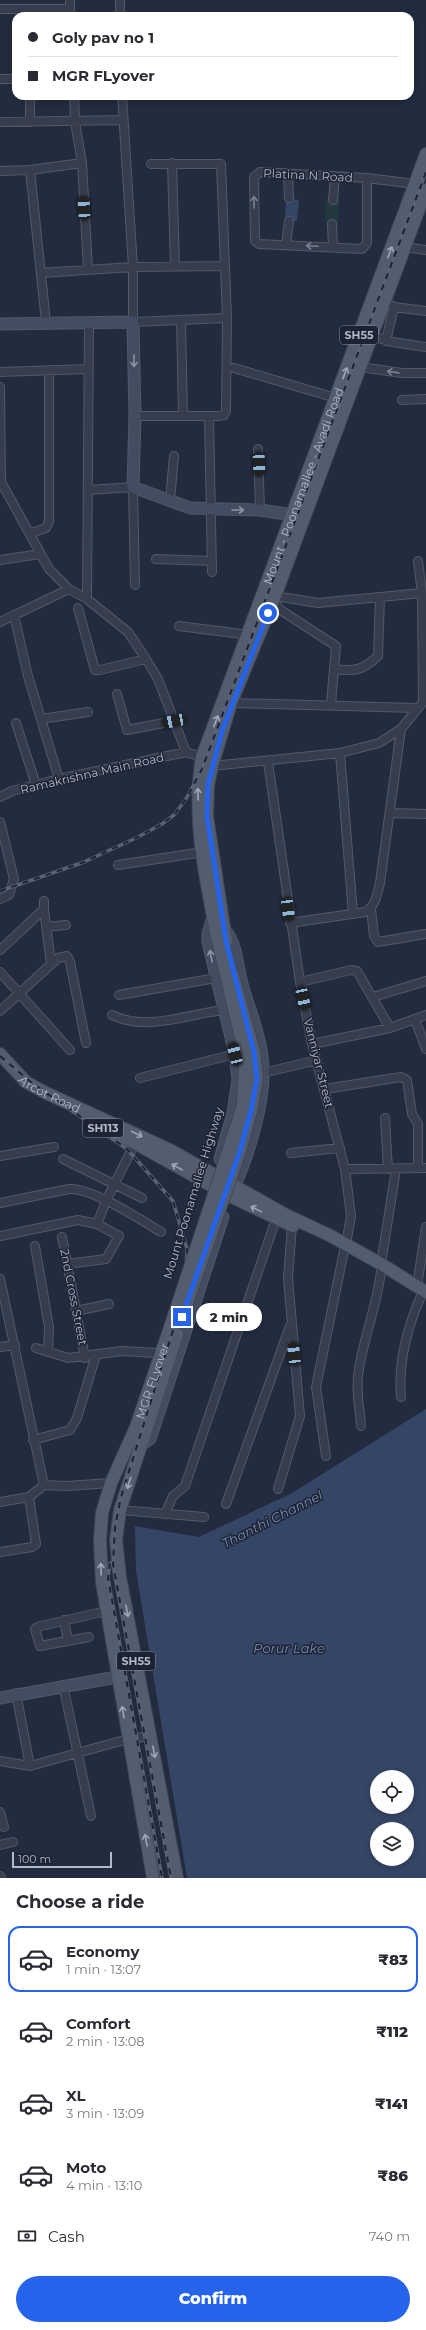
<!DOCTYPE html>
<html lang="en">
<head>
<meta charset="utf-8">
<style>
  :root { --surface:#fff; --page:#f2f2f3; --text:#2b2b33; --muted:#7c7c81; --line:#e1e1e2; --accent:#2563eb }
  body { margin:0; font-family:Montserrat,sans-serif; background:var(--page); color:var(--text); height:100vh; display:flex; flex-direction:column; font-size:15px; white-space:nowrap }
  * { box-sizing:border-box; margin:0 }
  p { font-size:13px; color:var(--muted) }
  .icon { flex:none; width:22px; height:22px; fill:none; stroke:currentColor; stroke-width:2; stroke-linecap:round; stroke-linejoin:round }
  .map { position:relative; height:1878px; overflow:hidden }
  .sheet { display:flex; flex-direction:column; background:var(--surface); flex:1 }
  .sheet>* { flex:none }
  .top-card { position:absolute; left:12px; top:12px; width:402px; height:88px; border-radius:12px; box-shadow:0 2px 6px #0003; display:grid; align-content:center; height:88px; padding:0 16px; background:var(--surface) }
  .tools { position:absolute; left:370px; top:1770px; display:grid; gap:8px }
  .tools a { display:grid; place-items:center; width:44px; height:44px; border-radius:50%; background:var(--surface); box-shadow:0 2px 6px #0003; font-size:20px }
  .scale { position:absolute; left:12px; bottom:10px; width:100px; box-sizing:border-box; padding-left:4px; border:2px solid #b2b9c9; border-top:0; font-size:11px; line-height:14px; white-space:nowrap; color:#b2b9c9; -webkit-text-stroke:3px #1c2333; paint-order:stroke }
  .end { position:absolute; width:18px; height:18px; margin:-9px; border:5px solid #2563eb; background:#fff; box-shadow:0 0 0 2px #fff }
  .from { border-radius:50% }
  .bubble { position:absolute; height:28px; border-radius:14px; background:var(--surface); box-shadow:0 2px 6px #0003; font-size:13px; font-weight:800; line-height:28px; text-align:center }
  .car { position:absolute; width:12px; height:24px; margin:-12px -6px; border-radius:5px; box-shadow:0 0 3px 1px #0007; background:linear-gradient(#222 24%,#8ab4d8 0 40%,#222 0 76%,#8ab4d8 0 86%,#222 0) }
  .top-card b { display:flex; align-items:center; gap:14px; height:38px; font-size:15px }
  .top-card b+b { border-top:1px solid var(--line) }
  .top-card i { width:10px; height:10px; background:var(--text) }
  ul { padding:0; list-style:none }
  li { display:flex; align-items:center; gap:12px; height:66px; margin:0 8px 6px; padding:0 8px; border:2px solid transparent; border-radius:12px }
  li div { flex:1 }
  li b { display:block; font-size:15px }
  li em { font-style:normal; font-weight:800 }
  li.on { border-color:var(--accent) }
  li>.icon { width:36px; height:36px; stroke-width:1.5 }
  h2 { padding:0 16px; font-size:18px; line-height:48px }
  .pay { display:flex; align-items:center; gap:10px; height:44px; padding:0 16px; font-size:15px }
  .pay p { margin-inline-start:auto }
  .button { display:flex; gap:8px; margin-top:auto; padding:8px 16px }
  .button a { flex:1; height:46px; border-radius:24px; background:var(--accent); color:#fff; font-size:16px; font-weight:800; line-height:46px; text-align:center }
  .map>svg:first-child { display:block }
  .green { fill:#24393f }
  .water { fill:#354565; fill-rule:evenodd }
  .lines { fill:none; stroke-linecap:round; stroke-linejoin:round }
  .street-casing { stroke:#525969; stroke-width:10 }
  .secondary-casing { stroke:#525969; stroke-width:13 }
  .primary-casing { stroke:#404757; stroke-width:14 }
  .street { stroke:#363e4e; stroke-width:8 }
  .secondary { stroke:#444c61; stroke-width:11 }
  .primary { stroke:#545d6e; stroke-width:12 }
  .rail-casing { stroke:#586175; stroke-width:3.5 }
  .rail { stroke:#1c2333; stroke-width:2; stroke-dasharray:6; stroke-linecap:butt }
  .primary-bridge-casing { stroke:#404757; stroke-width:14; stroke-linecap:butt }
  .primary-bridge { stroke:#545d6e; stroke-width:12 }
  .oneway { stroke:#7a8292 }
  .oneway2 { stroke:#9fa7b7 }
  .oneway3 { stroke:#8c93a5 }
  .route { stroke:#2563eb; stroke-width:5 }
  .labels { text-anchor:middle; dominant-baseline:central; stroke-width:3; stroke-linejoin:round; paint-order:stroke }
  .shield { fill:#1c2333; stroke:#858c9c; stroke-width:1 }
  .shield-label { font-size:11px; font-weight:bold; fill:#b2b9c9 }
  .street-label { font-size:12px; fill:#b2b9c9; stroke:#1c2333 }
  .water-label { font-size:13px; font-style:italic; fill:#798cb2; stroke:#1c2333 }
</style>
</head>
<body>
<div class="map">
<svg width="426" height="1878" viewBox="0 0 426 1878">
  <rect width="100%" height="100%" fill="#222c3e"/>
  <path class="green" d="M 339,199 L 338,225 L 325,223 L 325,200 Z"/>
  <path class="water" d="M 286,198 L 299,200 L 297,221 L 285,221 Z
    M 426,1409 L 426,1878 L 187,1878 L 136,1571 L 135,1526 L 199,1537 L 292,1493 ZM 377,1777 L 407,1777 L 407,1807 L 377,1807 ZM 377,1829 L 407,1829 L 407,1859 L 377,1859 Z"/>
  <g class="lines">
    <defs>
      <path id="street" d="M 70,0 L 70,16
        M 0,9 L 70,9
        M 120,16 L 120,0
        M 0,79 L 16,79
        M 74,96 L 75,122 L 82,163 L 88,269
        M 122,96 L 133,267 L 133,322 L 227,318
        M 0,122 L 123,120
        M 30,122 L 30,96
        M 172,163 L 175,266
        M 0,171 L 30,170
        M 288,173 L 289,198
        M 367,178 L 367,243 L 362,249 L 259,244 L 255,241 L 254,177 L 260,172 L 367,178 L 415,184
        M 333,200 L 335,176
        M 332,224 L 333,247
        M 286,245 L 289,221
        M 404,247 L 426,250
        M 41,273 L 133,267 L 225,266
        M 384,302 L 394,307 L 426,311
        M 181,321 L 183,416
        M 46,322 L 30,170 L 82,163
        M 372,336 L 392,342 L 426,347
        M 386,341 L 394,307
        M 360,367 L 402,373 L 426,373
        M 234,368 L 336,398
        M 0,372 L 88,369
        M 0,387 L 1,482
        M 402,400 L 426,399
        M 135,416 L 220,416 L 224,415 L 226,411 L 227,318 L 221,164 L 151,164
        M 209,416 L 212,572
        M 258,449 L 260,510
        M 1,482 L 49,569 L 69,589 L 87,599 L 128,632 L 146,659 L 158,679 L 186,752
        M 89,490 L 133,487 L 135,585
        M 170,500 L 174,456
        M 31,533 L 46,528 L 49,521 L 49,370
        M 156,559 L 212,561
        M 0,560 L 40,554
        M 275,596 L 318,603 L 422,593
        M 87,599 L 89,324
        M 273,601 L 282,611 L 336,646 L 331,704
        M 78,608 L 95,670 L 100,670 L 146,659
        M 14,615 L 28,676 L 59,779
        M 0,622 L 69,589
        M 179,626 L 249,635
        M 334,669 C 355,672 363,670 378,656 L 380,597
        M 117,694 L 127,730 L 174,721
        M 231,703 L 416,708
        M 41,719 L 88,712
        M 16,723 L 36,785
        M 340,753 L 353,914
        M 268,762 L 300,982 L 312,1044 L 345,1169 L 351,1216 L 346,1244
        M 212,766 L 340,753 L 379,743 L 401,729 L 423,702 L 422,593 L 418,561
        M 0,797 L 12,791 L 59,779 L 186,752 L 202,757
        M 391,813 L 426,814
        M 0,822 L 14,879 L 9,895 L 0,899
        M 118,865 L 203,852
        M 44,901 L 44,909
        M 371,909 L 374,936 L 378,942 L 425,934
        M 290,923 L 365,912 C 376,906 377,894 380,883 L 401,729
        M 46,927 L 66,925
        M 0,950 L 44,909 L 51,964
        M 0,972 L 70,1050
        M 300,982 L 351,970 L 357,971 L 390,1028
        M 119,995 L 216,978
        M 373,997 L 426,981
        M 0,1011 L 58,958 L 67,956 L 70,962 L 86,1043
        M 112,1015 C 147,1032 187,1014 224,1010
        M 415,1019 L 426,1049
        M 312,1044 L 390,1028 L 426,1015
        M 263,1073 L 317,1060
        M 140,1078 L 235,1054
        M 325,1089 L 401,1077 L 407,1080 L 412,1114 L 418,1124 L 418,1167
        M 385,1118 L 388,1169
        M 291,1153 L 340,1148
        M 0,1156 L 54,1147
        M 63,1159 L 142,1198
        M 345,1169 L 426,1168
        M 0,1203 L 69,1189 C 91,1187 141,1220 161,1232
        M 97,1224 L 106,1201 L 135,1143
        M 0,1236 L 78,1220 L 97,1224 L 119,1236 L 106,1259 L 67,1264
        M 62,1237 L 85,1358
        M 35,1246 L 49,1327 L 48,1352
        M 381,1264 L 396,1169
        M 0,1279 L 44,1485
        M 417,1286 L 426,1227
        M 76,1311 L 109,1304
        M 0,1347 L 15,1345
        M 36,1348 L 68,1358 L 122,1351 L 155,1353
        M 401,1397 C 398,1363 407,1328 421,1296
        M 361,1426 C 360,1409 356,1393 358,1376 C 362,1341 377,1307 381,1271
        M 33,1440 L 70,1430 L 77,1418 L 96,1355
        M 326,1456 L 316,1387 L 344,1251
        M 44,1485 L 66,1486 L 111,1483
        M 278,1489 L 300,1416 L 288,1278 L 292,1226
        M 0,1502 L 29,1497
        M 226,1504 L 290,1326
        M 120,1510 L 204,1517
        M 165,1514 L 173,1496 L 185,1486 L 276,1219
        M 0,1552 L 32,1547 L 36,1544 L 29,1497 L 44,1485
        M 64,1620 L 68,1641
        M 89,1637 L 40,1646 L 35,1629 L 37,1627 L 106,1611
        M 63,1685 L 91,1816
        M 0,1761 L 30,1766 L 16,1693
        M 30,1766 L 128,1739 L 151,1736
        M 0,1812 L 4,1827
        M 0,1845 L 13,1842
        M 0,1876 L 1,1878"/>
      <path id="secondary" d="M 0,324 L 133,322 L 135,416 L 133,487 L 190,508 L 260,510 L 292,515
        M 213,916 L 208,934 L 208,942 L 235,1054 L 238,1080 L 233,1113 L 220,1159
        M 224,929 C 236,941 237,963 241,980 C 247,1005 259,1030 262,1056 C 268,1096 248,1157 231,1194
        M 140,1446 L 150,1439 L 223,1217
        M 0,1698 L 117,1677"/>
      <g id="primary">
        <path id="s1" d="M 217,936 C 205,878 192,816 202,757 L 426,154"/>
        <path d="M 226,941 L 207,816 L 208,785 L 212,766 L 231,703 L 275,596 L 426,190"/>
        <path id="s2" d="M 0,1054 L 26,1082 L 44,1092 L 170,1150 L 288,1216 L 329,1235 L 381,1264 L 426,1292"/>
        <path d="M 89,1122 L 135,1143 L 230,1196 L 293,1226"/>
        <path d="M 177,1334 L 120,1510 L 116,1540 L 120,1577 L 177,1878"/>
        <path id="s3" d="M 153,1878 L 102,1582 L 100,1541 L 102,1513 L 111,1483 L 136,1427 L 175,1313"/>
      </g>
    </defs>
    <use href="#street" class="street-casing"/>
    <use href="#secondary" class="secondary-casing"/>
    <use href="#primary" class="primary-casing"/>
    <use href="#street" class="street"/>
    <use href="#secondary" class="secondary"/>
    <use href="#primary" class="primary"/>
    <defs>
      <path id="rail" d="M 0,891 L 84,862 L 136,838 L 162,824 L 174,815 L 186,799 L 202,769 L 426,172
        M 0,1056 L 32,1083 L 127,1149 L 173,1201 L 187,1249 L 185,1292 L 121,1497 L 115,1527 L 113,1564 L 171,1878
        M 110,1563 L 108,1578 L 162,1878"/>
    </defs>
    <use href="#rail" class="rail-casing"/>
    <use href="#rail" class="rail"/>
    <defs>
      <path id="primary-bridge" d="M 187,1303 L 240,1151 L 251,1111 L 257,1079 L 254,1052 L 233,976
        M 175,1313 L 243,1106 L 245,1066 L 241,1038 L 217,936"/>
    </defs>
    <use href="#primary-bridge" class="primary-bridge-casing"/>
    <use href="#primary-bridge" class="primary-bridge"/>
  </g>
  <defs><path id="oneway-shaft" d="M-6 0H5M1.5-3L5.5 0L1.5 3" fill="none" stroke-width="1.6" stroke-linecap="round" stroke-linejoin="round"/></defs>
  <g class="oneway">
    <use href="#oneway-shaft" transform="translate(254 202) rotate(-90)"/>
    <use href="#oneway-shaft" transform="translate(312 246) rotate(-177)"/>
    <use href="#oneway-shaft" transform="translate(393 372) rotate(-172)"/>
  </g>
  <g class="oneway2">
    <use href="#oneway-shaft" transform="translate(390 252) rotate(-70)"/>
    <use href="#oneway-shaft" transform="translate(345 373) rotate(-70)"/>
    <use href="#oneway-shaft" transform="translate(216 721) rotate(-69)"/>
    <use href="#oneway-shaft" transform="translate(198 794) rotate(-92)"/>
    <use href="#oneway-shaft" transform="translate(137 1134) rotate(26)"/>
    <use href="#oneway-shaft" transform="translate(177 1167) rotate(-151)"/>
    <use href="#oneway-shaft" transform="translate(256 1209) rotate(-154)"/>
    <use href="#oneway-shaft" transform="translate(129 1483) rotate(108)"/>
    <use href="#oneway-shaft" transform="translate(101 1569) rotate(-92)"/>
    <use href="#oneway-shaft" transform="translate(127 1611) rotate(79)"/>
    <use href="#oneway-shaft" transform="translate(123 1712) rotate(-100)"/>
    <use href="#oneway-shaft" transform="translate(154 1752) rotate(79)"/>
    <use href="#oneway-shaft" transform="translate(146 1840) rotate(-101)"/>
  </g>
  <g class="oneway3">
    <use href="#oneway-shaft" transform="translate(134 361) rotate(89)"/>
    <use href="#oneway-shaft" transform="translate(238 510)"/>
    <use href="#oneway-shaft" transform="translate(211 956) rotate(-102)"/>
  </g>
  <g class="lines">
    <path class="route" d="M 182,1317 L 240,1151 L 251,1111 L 257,1079 L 254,1052 L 226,941 L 207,816 L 208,785 L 222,731 L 268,613"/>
  </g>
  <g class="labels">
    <g class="shield">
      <rect x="340" y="326" width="38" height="18" rx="3"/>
      <rect x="83" y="1119" width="40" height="18" rx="3"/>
      <rect x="117" y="1652" width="38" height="18" rx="3"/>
    </g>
    <g class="shield-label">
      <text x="359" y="335">SH55</text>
      <text x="103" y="1128">SH113</text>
      <text x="136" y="1661">SH55</text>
    </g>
    <g class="street-label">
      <text transform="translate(308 175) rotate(3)">Platina N Road</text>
      <text stroke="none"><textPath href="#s1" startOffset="470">Mount - Poonamallee - Avadi Road</textPath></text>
      <text transform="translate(92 773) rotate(-13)">Ramakrishna Main Road</text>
      <text transform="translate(319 1063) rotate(76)">Vanniyar Street</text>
      <text stroke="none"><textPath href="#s2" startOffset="65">Arcot Road</textPath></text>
      <text transform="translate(193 1193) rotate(-73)">Mount Poonamallee Highway</text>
      <text transform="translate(74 1297) rotate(79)">2nd Cross Street</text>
      <text stroke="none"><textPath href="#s3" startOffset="511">MGR FLyover</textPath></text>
    </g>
    <g class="water-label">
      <text transform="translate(272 1519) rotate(-27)">Thanthi Channel</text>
      <text x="289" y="1648">Porur Lake</text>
    </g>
  </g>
</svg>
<div class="tools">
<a><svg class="icon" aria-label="locate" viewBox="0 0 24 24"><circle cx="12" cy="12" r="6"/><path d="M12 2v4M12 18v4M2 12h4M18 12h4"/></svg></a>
<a><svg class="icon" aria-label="layers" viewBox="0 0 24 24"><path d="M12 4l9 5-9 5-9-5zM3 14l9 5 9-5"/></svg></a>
</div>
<div class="scale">100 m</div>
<i class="end from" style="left:268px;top:613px"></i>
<i class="end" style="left:182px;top:1317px"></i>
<div class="bubble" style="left:196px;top:1303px;width:66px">2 min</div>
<i class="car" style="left:84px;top:208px;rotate:357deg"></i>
<i class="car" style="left:259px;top:464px;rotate:178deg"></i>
<i class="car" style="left:174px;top:721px;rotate:259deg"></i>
<i class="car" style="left:288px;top:909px;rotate:173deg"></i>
<i class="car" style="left:303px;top:998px;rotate:168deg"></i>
<i class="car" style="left:235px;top:1054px;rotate:346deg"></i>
<i class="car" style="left:294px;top:1354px;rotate:354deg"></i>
<div class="top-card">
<b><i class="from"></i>Goly pav no 1</b>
<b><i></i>MGR FLyover</b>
</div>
</div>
<section class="sheet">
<h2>Choose a ride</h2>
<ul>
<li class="on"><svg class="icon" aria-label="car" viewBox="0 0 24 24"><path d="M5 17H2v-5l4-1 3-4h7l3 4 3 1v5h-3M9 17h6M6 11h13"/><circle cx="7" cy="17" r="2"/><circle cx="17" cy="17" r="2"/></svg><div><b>Economy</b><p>1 min · 13:07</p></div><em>₹83</em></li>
<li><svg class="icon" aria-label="car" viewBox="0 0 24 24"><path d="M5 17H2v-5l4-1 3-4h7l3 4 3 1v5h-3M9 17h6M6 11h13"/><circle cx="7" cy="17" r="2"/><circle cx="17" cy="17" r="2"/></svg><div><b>Comfort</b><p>2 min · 13:08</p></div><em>₹112</em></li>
<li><svg class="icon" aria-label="car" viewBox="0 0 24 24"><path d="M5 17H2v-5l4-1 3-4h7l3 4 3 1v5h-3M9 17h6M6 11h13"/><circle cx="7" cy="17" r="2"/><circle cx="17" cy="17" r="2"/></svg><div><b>XL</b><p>3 min · 13:09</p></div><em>₹141</em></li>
<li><svg class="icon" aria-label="car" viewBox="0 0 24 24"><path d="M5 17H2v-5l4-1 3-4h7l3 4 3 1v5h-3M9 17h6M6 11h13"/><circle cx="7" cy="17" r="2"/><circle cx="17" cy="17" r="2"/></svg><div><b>Moto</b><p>4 min · 13:10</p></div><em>₹86</em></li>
</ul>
<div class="pay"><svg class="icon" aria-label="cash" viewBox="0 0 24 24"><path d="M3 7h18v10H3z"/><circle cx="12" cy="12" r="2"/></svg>Cash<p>740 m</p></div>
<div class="button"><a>Confirm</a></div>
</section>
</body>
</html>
